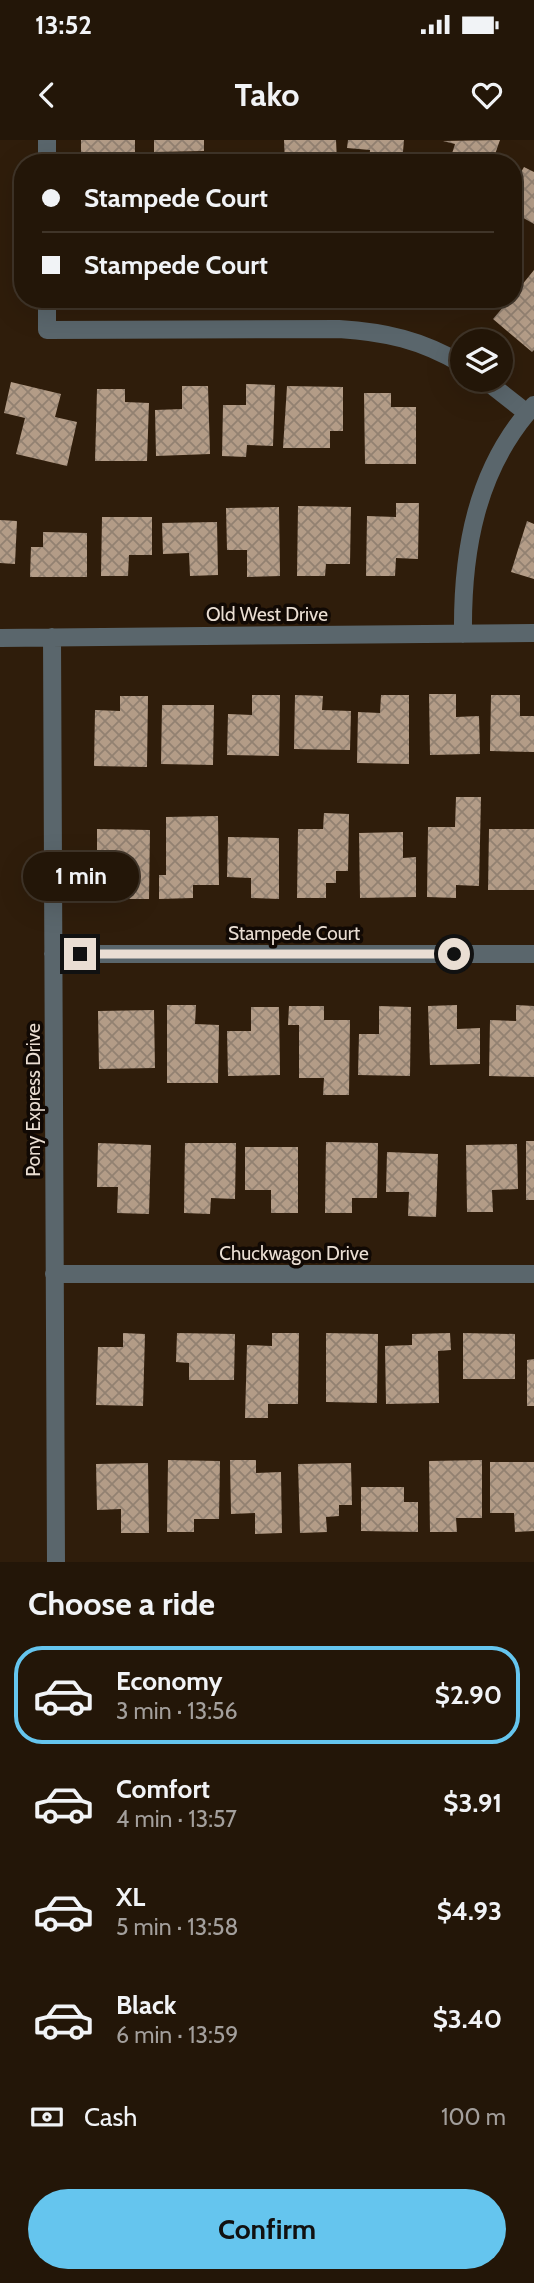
<!DOCTYPE html>
<html lang="en">
<head>
<meta charset="utf-8">
<style>
  :root { --surface:#231608; --page:#2b1f12; --text:#f1f3f6; --muted:#a39f9c; --line:#403529; --accent:#65c5ee }
  body { margin:0; font-family:Cabin,sans-serif; background:var(--page); color:var(--text); height:100vh; display:flex; flex-direction:column; font-size:26px; white-space:nowrap }
  * { box-sizing:border-box; margin:0 }
  p { font-size:23px; color:var(--muted) }
  .icon { flex:none; width:38px; height:38px; fill:none; stroke:currentColor; stroke-width:2; stroke-linecap:round; stroke-linejoin:round }
  .map { position:relative; height:1422px; overflow:hidden }
  .side { display:flex; flex-direction:column; background:var(--surface); flex:1 }
  .side>* { flex:none }
  .banner { position:absolute; left:14px; top:14px; width:508px; height:154px; border-radius:28px; box-shadow:0 7px 28px #0002,0 0 0 2px var(--line); display:grid; align-content:center; height:154px; padding:0 28px; background:var(--surface) }
  .fabs { position:absolute; left:450px; top:189px; display:grid; gap:14px }
  .fabs a { display:grid; place-items:center; width:63px; height:63px; border-radius:50%; background:var(--surface); box-shadow:0 7px 28px #0002,0 0 0 2px var(--line); font-size:35px }
  .end { position:absolute; width:32px; height:32px; margin:-16px; border:9px solid #eaded3; background:#111; box-shadow:0 0 0 4px #111 }
  .from { border-radius:50% }
  .bubble { position:absolute; height:49px; border-radius:24px; background:var(--surface); box-shadow:0 7px 28px #0002,0 0 0 2px var(--line); font-size:23px; font-weight:700; line-height:49px; text-align:center }
  .banner b { display:flex; align-items:center; gap:24px; height:66px; font-size:26px }
  .banner b+b { border-top:2px solid var(--line) }
  .banner i { width:18px; height:18px; background:var(--text) }
  ul { padding:0; list-style:none }
  li { display:flex; align-items:center; gap:21px; height:98px; margin:0 14px 10px; padding:0 14px; border:4px solid transparent; border-radius:28px }
  li div { flex:1 }
  li b { display:block; font-size:26px }
  li em { font-style:normal; font-weight:700 }
  li.current { border-color:var(--accent) }
  li>.icon { width:63px; height:63px; stroke-width:1.5 }
  h2 { padding:0 28px; font-size:32px; line-height:84px }
  .pay { display:flex; align-items:center; gap:18px; height:77px; padding:0 28px; font-size:26px }
  .pay p { margin-inline-start:auto }
  .cta { display:flex; gap:14px; margin-top:auto; padding:14px 28px }
  .cta a { flex:1; height:80px; border-radius:42px; background:var(--accent); color:#111; font-size:28px; font-weight:700; line-height:80px; text-align:center }
  .status { display:flex; justify-content:space-between; align-items:center; height:49px; padding:0 35px; background:var(--surface); direction:ltr }
  .status svg { height:19px; fill:currentColor }
  header { display:flex; justify-content:space-between; align-items:center; height:91px; padding:0 28px; background:var(--surface); font-size:32px; font-weight:700 }
  .map>svg:first-child { display:block }
  .building { fill:url(#building-cross-hatch) }
  .lines { fill:none; stroke-linecap:round; stroke-linejoin:round }
  .minor { stroke:#5a666c; stroke-width:18 }
  .route { stroke:#eaded3; stroke-width:9 }
  .labels { text-anchor:middle; dominant-baseline:central; stroke-width:7; stroke-linejoin:round; paint-order:stroke }
  .street-label { font-size:19px; fill:#eaded3; stroke:#110904 }
</style>
</head>
<body>
<div class="status"><b>13:52</b><svg viewBox="0 0 49 12"><path d="M0 12V9h3v3zM5 12V6h3v6zM10 12V3h3v9zM15 12V0h3v12zM26 1h20v11H26zM47 4h2v5h-2z"/></svg></div>
<header><svg class="icon" aria-label="back" viewBox="0 0 24 24"><path d="M15 5l-7 7 7 7"/></svg>Tako<svg class="icon" aria-label="heart" viewBox="0 0 24 24"><path d="M12 20l-8-8c-3-5 5-10 8-4 3-6 11-1 8 4z"/></svg></header>
<div class="map">
<svg width="534" height="1422" viewBox="0 0 534 1422">
  <defs>
    <pattern id="building-cross-hatch" width="8" height="8" patternUnits="userSpaceOnUse" patternTransform="scale(1.75)"><rect width="8" height="8" fill="#b39c87"/><path d="M0 0l8 8M0 8l8-8" fill="none" stroke="#928171"/></pattern>
  </defs>
  <rect width="100%" height="100%" fill="#2f1d0b"/>
  <path class="building" d="M 81,0 L 135,0 L 135,23 L 81,23 Z
    M 154,0 L 204,0 L 204,11 L 154,12 Z
    M 284,0 L 336,0 L 337,22 L 285,23 Z
    M 348,0 L 404,0 L 402,23 L 369,23 L 370,10 L 347,8 Z
    M 500,0 L 492,23 L 449,23 L 455,4 L 443,1 Z
    M 524,27 L 534,32 L 534,84 L 513,72 L 513,46 Z
    M 534,130 L 534,210 L 532,212 L 493,179 L 510,159 L 513,159 L 513,156 Z
    M 440,159 L 464,159 L 460,168 Z
    M 11,242 L 61,254 L 55,277 L 77,282 L 67,326 L 16,314 L 25,278 L 4,273 Z
    M 246,244 L 275,245 L 273,306 L 247,305 L 246,317 L 222,316 L 223,265 L 246,265 Z
    M 182,246 L 208,246 L 210,314 L 156,316 L 155,270 L 182,269 Z
    M 287,246 L 343,247 L 343,291 L 330,291 L 330,308 L 283,308 Z
    M 97,249 L 125,249 L 125,262 L 149,263 L 147,321 L 95,321 Z
    M 364,253 L 391,253 L 391,267 L 416,267 L 416,324 L 365,324 Z
    M 396,363 L 419,363 L 418,419 L 396,418 L 395,436 L 366,436 L 367,376 L 396,377 Z
    M 298,366 L 351,367 L 350,424 L 326,424 L 325,436 L 297,436 Z
    M 279,367 L 280,436 L 247,437 L 247,410 L 227,410 L 226,368 Z
    M 102,377 L 152,377 L 152,415 L 129,415 L 128,436 L 101,436 Z
    M 0,380 L 17,381 L 15,424 L 0,423 Z
    M 527,381 L 534,384 L 534,439 L 511,432 Z
    M 217,382 L 218,435 L 190,436 L 189,413 L 163,414 L 162,383 Z
    M 43,392 L 87,393 L 87,437 L 30,437 L 31,407 L 43,407 Z
    M 429,554 L 456,554 L 456,577 L 479,576 L 480,614 L 430,615 Z
    M 252,555 L 280,555 L 279,616 L 227,615 L 228,574 L 252,575 Z
    M 295,555 L 323,556 L 322,570 L 351,571 L 350,610 L 294,609 Z
    M 381,555 L 409,555 L 409,624 L 357,623 L 358,572 L 380,573 Z
    M 491,555 L 520,555 L 520,576 L 534,576 L 534,612 L 490,611 Z
    M 120,556 L 148,556 L 147,627 L 94,626 L 95,570 L 120,571 Z
    M 162,565 L 214,565 L 213,625 L 161,624 Z
    M 456,657 L 481,657 L 479,746 L 456,745 L 456,758 L 427,757 L 428,687 L 455,687 Z
    M 324,673 L 349,674 L 348,731 L 336,731 L 336,743 L 326,743 L 326,758 L 297,758 L 298,689 L 323,689 Z
    M 218,676 L 219,745 L 193,745 L 193,758 L 159,759 L 159,735 L 166,735 L 166,677 Z
    M 97,689 L 150,690 L 149,759 L 123,759 L 124,736 L 97,736 Z
    M 489,689 L 534,689 L 534,750 L 488,750 Z
    M 403,692 L 403,718 L 416,717 L 416,757 L 360,758 L 359,693 Z
    M 228,697 L 279,698 L 279,759 L 251,758 L 251,738 L 227,737 Z
    M 167,865 L 196,865 L 195,884 L 219,885 L 218,943 L 167,943 Z
    M 457,865 L 457,889 L 480,888 L 480,924 L 430,925 L 428,866 Z
    M 516,865 L 534,866 L 534,937 L 489,936 L 490,880 L 516,881 Z
    M 289,866 L 324,866 L 324,880 L 350,880 L 349,955 L 323,955 L 324,938 L 299,938 L 299,885 L 288,885 Z
    M 379,866 L 411,867 L 410,936 L 358,935 L 359,894 L 379,894 Z
    M 251,867 L 279,867 L 280,935 L 228,936 L 227,891 L 251,891 Z
    M 154,870 L 155,928 L 99,929 L 98,871 Z
    M 526,1001 L 534,1001 L 534,1060 L 526,1060 Z
    M 326,1002 L 378,1003 L 377,1058 L 352,1058 L 352,1073 L 325,1073 Z
    M 98,1003 L 151,1005 L 149,1074 L 117,1073 L 118,1047 L 97,1047 Z
    M 185,1003 L 236,1003 L 235,1059 L 211,1058 L 210,1074 L 184,1073 Z
    M 517,1004 L 518,1049 L 492,1050 L 493,1072 L 467,1072 L 466,1005 Z
    M 245,1007 L 298,1007 L 298,1073 L 271,1073 L 271,1050 L 245,1050 Z
    M 387,1012 L 438,1014 L 436,1077 L 408,1076 L 409,1052 L 386,1052 Z
    M 123,1193 L 145,1194 L 143,1266 L 96,1265 L 98,1207 L 123,1207 Z
    M 177,1193 L 235,1194 L 234,1240 L 189,1240 L 189,1223 L 176,1222 Z
    M 272,1193 L 299,1193 L 298,1264 L 268,1264 L 268,1278 L 245,1278 L 247,1205 L 272,1206 Z
    M 326,1193 L 378,1194 L 377,1263 L 326,1262 Z
    M 450,1193 L 451,1210 L 438,1211 L 439,1263 L 386,1264 L 385,1206 L 412,1205 L 412,1194 Z
    M 463,1193 L 515,1194 L 515,1239 L 463,1239 Z
    M 534,1219 L 534,1266 L 527,1266 L 527,1220 Z
    M 168,1320 L 220,1321 L 219,1379 L 194,1379 L 194,1392 L 167,1392 Z
    M 230,1320 L 256,1320 L 256,1333 L 281,1332 L 282,1393 L 255,1394 L 255,1373 L 231,1374 Z
    M 482,1320 L 482,1378 L 456,1378 L 457,1392 L 430,1392 L 429,1321 Z
    M 490,1322 L 534,1322 L 534,1391 L 515,1392 L 514,1373 L 490,1373 Z
    M 148,1323 L 149,1393 L 121,1393 L 121,1369 L 97,1370 L 96,1324 Z
    M 351,1323 L 352,1365 L 339,1365 L 339,1376 L 326,1377 L 327,1392 L 300,1393 L 298,1324 Z
    M 361,1347 L 404,1347 L 404,1362 L 418,1362 L 418,1392 L 361,1391 Z"/>
  <g class="lines">
    <path class="minor" d="M 47,0 L 47,23
      M 47,159 L 47,190 L 339,189 C 386,192 421,200 462,224
      M 485,240 L 527,273
      M 463,494 C 462,411 476,329 534,265
      M 52,497 L 56,1422
      M 0,498 L 534,493
      M 53,814 L 534,814
      M 54,1134 L 534,1134"/>
  </g>
  <g class="lines">
    <path class="route" d="M 80,814 L 454,814"/>
  </g>
  <g class="labels">
    <g class="street-label">
      <text x="267" y="474">Old West Drive</text>
      <text x="294" y="793">Stampede Court</text>
      <text transform="translate(33 960) rotate(-90)">Pony Express Drive</text>
      <text x="294" y="1113">Chuckwagon Drive</text>
    </g>
  </g>
</svg>
<div class="fabs">
<a><svg class="icon" aria-label="layers" viewBox="0 0 24 24"><path d="M12 4l9 5-9 5-9-5zM3 14l9 5 9-5"/></svg></a>
</div>
<i class="end from" style="left:454px;top:814px"></i>
<i class="end" style="left:80px;top:814px"></i>
<div class="bubble" style="left:23px;top:712px;width:116px">1 min</div>
<div class="banner">
<b><i class="from"></i>Stampede Court</b>
<b><i></i>Stampede Court</b>
</div>
</div>
<section class="side">
<h2>Choose a ride</h2>
<ul>
<li class="current"><svg class="icon" aria-label="car" viewBox="0 0 24 24"><path d="M5 17H2v-5l4-1 3-4h7l3 4 3 1v5h-3M9 17h6M6 11h13"/><circle cx="7" cy="17" r="2"/><circle cx="17" cy="17" r="2"/></svg><div><b>Economy</b><p>3 min · 13:56</p></div><em>$2.90</em></li>
<li><svg class="icon" aria-label="car" viewBox="0 0 24 24"><path d="M5 17H2v-5l4-1 3-4h7l3 4 3 1v5h-3M9 17h6M6 11h13"/><circle cx="7" cy="17" r="2"/><circle cx="17" cy="17" r="2"/></svg><div><b>Comfort</b><p>4 min · 13:57</p></div><em>$3.91</em></li>
<li><svg class="icon" aria-label="car" viewBox="0 0 24 24"><path d="M5 17H2v-5l4-1 3-4h7l3 4 3 1v5h-3M9 17h6M6 11h13"/><circle cx="7" cy="17" r="2"/><circle cx="17" cy="17" r="2"/></svg><div><b>XL</b><p>5 min · 13:58</p></div><em>$4.93</em></li>
<li><svg class="icon" aria-label="car" viewBox="0 0 24 24"><path d="M5 17H2v-5l4-1 3-4h7l3 4 3 1v5h-3M9 17h6M6 11h13"/><circle cx="7" cy="17" r="2"/><circle cx="17" cy="17" r="2"/></svg><div><b>Black</b><p>6 min · 13:59</p></div><em>$3.40</em></li>
</ul>
<div class="pay"><svg class="icon" aria-label="cash" viewBox="0 0 24 24"><path d="M3 7h18v10H3z"/><circle cx="12" cy="12" r="2"/></svg>Cash<p>100 m</p></div>
<div class="cta"><a>Confirm</a></div>
</section>
</body>
</html>
